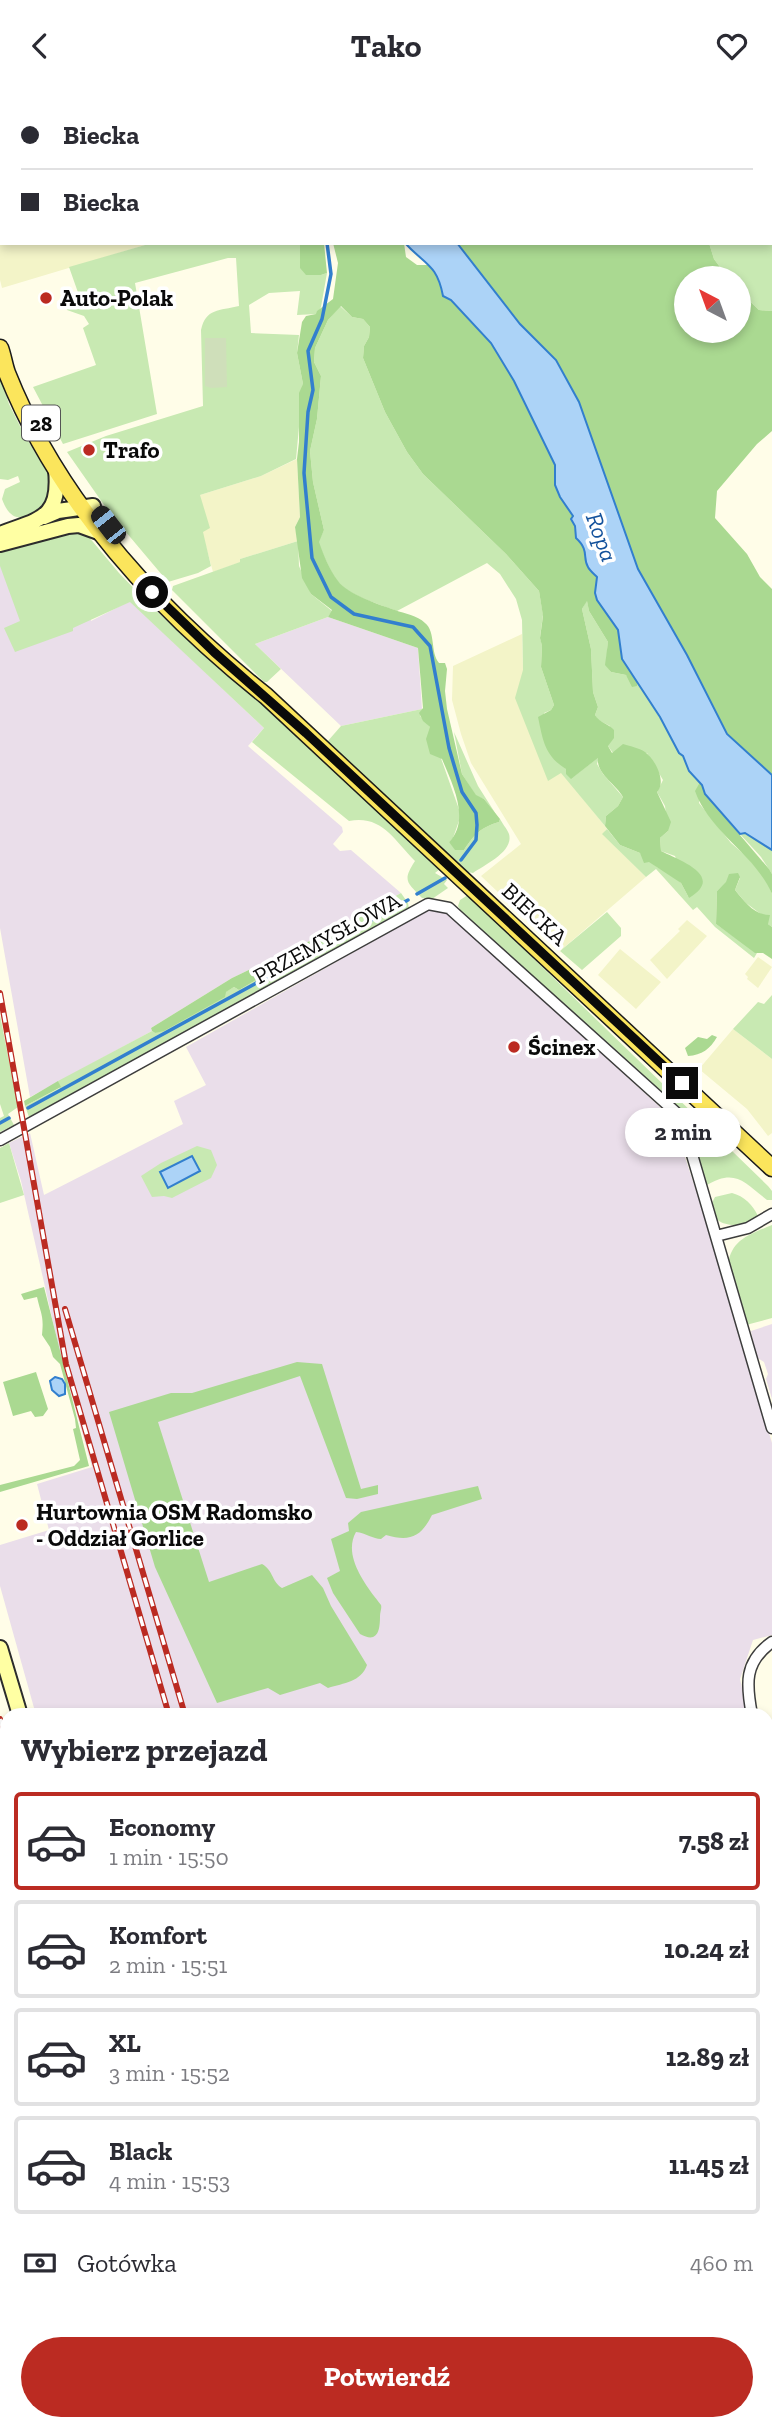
<!DOCTYPE html>
<html lang="pl">
<head>
<meta charset="utf-8">
<style>
  :root { --surface:#fff; --page:#f2f2f3; --text:#2b2b33; --muted:#7c7c81; --line:#e1e1e2; --accent:#bb2b22 }
  body { margin:0; font-family:"Zilla Slab",serif; background:var(--page); color:var(--text); height:100vh; display:flex; flex-direction:column; font-size:26px; white-space:nowrap }
  * { box-sizing:border-box; margin:0 }
  p { font-size:23px; color:var(--muted) }
  .icon { flex:none; width:38px; height:38px; fill:none; stroke:currentColor; stroke-width:2; stroke-linecap:round; stroke-linejoin:round }
  .map { position:relative; flex:1; overflow:hidden }
  .drawer { position:absolute; left:0px; top:1617px; width:774px; height:723px; display:flex; flex-direction:column; background:var(--surface); border-radius:21px 21px 0 0; box-shadow:0 4px 10px #0003 }
  .drawer>* { flex:none }
  .top-card { position:absolute; left:0px; top:0px; width:774px; height:154px; box-shadow:0 4px 10px #0003; display:grid; align-content:center; height:154px; padding:0 21px; background:var(--surface) }
  .needle { width:46px; rotate:319deg }
  .controls { position:absolute; left:674px; top:175px; display:grid; gap:14px }
  .controls a { display:grid; place-items:center; width:77px; height:77px; border-radius:50%; background:var(--surface); box-shadow:0 4px 10px #0003; font-size:35px }
  .end { position:absolute; width:32px; height:32px; margin:-16px; border:9px solid #0a0a0a; background:#fff; box-shadow:0 0 0 4px #fff }
  .from { border-radius:50% }
  .bubble { position:absolute; height:49px; border-radius:24px; background:var(--surface); box-shadow:0 4px 10px #0003; font-size:23px; font-weight:800; line-height:49px; text-align:center }
  .car { position:absolute; width:21px; height:42px; margin:-21px -10px; border-radius:9px; box-shadow:0 0 5px 2px #0007; background:linear-gradient(#222 24%,#8ab4d8 0 40%,#222 0 76%,#8ab4d8 0 86%,#222 0) }
  .top-card b { display:flex; align-items:center; gap:24px; height:66px; font-size:26px }
  .top-card b+b { border-top:2px solid var(--line) }
  .top-card i { width:18px; height:18px; background:var(--text) }
  ul { padding:0; list-style:none }
  li { display:flex; align-items:center; gap:21px; height:98px; margin:0 14px 10px; padding:0 7px; border:4px solid var(--line); border-radius:7px }
  li div { flex:1 }
  li b { display:block; font-size:26px }
  li em { font-style:normal; font-weight:800 }
  li.active { border-color:var(--accent) }
  li>.icon { width:63px; height:63px; stroke-width:1.5 }
  h2 { padding:0 21px; font-size:32px; line-height:84px }
  .pay { display:flex; align-items:center; gap:18px; height:77px; padding:0 21px; font-size:26px }
  .pay p { margin-inline-start:auto }
  .button { display:flex; gap:14px; margin-top:auto; padding:14px 21px }
  .button a { flex:1; height:80px; border-radius:42px; background:var(--accent); color:#fff; font-size:28px; font-weight:800; line-height:80px; text-align:center }
  header { display:flex; justify-content:space-between; align-items:center; height:91px; padding:0 21px; background:var(--surface); font-size:32px; font-weight:800 }
  .map>svg:first-child { display:block }
  .industrial { fill:#eadeea }
  .farmland { fill:#f3f4c8 }
  .green { fill:#c8e9b2 }
  .forest { fill:#aad991 }
  .cemetery { fill:#cfdfba }
  .water { fill:#acd3f7; stroke:#327fce; stroke-width:2 }
  .lines { fill:none; stroke-linecap:round; stroke-linejoin:round }
  .stream { stroke:#327fce; stroke-width:3.5 }
  .street-casing { stroke:#3d3d3d; stroke-width:13 }
  .secondary-casing { stroke:#2c2c2c; stroke-width:18 }
  .primary-casing { stroke:#1b1b1b; stroke-width:19 }
  .street { stroke:#fff; stroke-width:10 }
  .secondary { stroke:#ffffa3; stroke-width:14 }
  .primary { stroke:#fbe55c; stroke-width:16 }
  .rail-casing { stroke:#bb2b22; stroke-width:6 }
  .rail { stroke:#fff; stroke-width:3.5; stroke-dasharray:10; stroke-linecap:butt }
  .route { stroke:#0a0a0a; stroke-width:9 }
  .poi-dot { fill:#bb2b22; stroke:#fff; stroke-width:2.5 }
  .labels { text-anchor:middle; dominant-baseline:central; stroke-width:7; stroke-linejoin:round; paint-order:stroke }
  .shield { fill:#fff; stroke:#545454; stroke-width:2 }
  .shield-label { font-size:21px; font-weight:bold; fill:#0a0a0a }
  .poi-label { font-size:23px; font-weight:bold; fill:#0a0a0a; stroke:#fff; text-anchor:start }
  .street-label { font-size:23px; fill:#0a0a0a; stroke:#fff }
  .water-label { font-size:24px; font-style:italic; fill:#14529c; stroke:#fff }
</style>
</head>
<body>
<header><svg class="icon" aria-label="back" viewBox="0 0 24 24"><path d="M15 5l-7 7 7 7"/></svg>Tako<svg class="icon" aria-label="heart" viewBox="0 0 24 24"><path d="M12 20l-8-8c-3-5 5-10 8-4 3-6 11-1 8 4z"/></svg></header>
<div class="map">
<svg width="772" height="2339" viewBox="0 0 772 2339">
  <rect width="100%" height="100%" fill="#fffde8"/>
  <path class="industrial" d="M 82,446 L 91,530 L 130,510 L 264,637 L 248,655 L 342,736 L 343,741 L 333,753 L 340,760 L 351,759 L 401,802 L 335,838 L 232,887 L 151,937 L 152,940 L 30,1006 L 0,837 L 0,475 Z
    M 328,526 L 418,557 L 422,618 L 341,635 L 255,553 Z
    M 430,818 L 439,818 L 448,822 L 672,1027 L 716,1160 L 772,1352 L 772,1544 L 753,1549 L 740,1588 L 748,1624 L 36,1624 L 0,1495 L 0,1454 L 49,1439 L 37,1393 L 92,1376 L 62,1271 L 21,1090 L 9,1052 L 30,1042 L 44,1104 L 183,1033 L 174,1010 L 206,994 L 186,956 Z
    M 772,1233 L 772,1308 L 766,1288 L 768,1283 L 764,1271 L 756,1266 L 751,1240 Z
    M 0,1640 L 7,1664 L 7,2333 L 151,2333 L 152,2339 L 0,2339 Z
    M 766,1697 L 772,1718 L 772,1830 L 767,1831 Z
    M 165,2333 L 215,2333 L 217,2336 L 222,2333 L 232,2333 L 236,2339 L 166,2339 Z
    M 284,2333 L 679,2333 L 654,2339 L 289,2339 Z"/>
  <path class="farmland" d="M 587,0 L 772,0 L 772,91 L 772,2 L 590,2 Z
    M 2,111 L 2,152 L 152,152 L 2,197 L 0,189 L 0,112 Z
    M 297,368 L 300,426 L 295,436 L 298,450 L 240,468 L 241,471 L 213,481 L 202,441 L 200,404 L 261,385 Z
    M 522,543 L 523,579 L 548,689 L 561,681 L 605,735 L 607,738 L 603,743 L 646,786 L 560,860 L 481,785 L 521,753 L 471,672 L 461,643 L 452,609 L 453,575 Z
    M 687,829 L 707,845 L 667,888 L 650,869 L 680,840 L 678,838 Z
    M 620,858 L 661,891 L 636,918 L 598,884 Z
    M 758,866 L 772,876 L 758,897 L 747,888 L 748,886 L 745,883 Z
    M 733,938 L 772,968 L 772,1042 L 768,1045 L 747,1018 L 699,978 Z"/>
  <path class="green" d="M 0,0 L 133,0 L 135,2 L 2,2 L 2,111 L 0,112 Z
    M 772,134 L 772,220 L 759,219 L 739,200 L 738,187 L 728,187 L 714,168 L 709,152 L 772,152 Z
    M 152,152 L 300,152 L 301,161 L 315,183 L 321,184 L 327,182 L 321,216 L 317,223 L 297,224 L 300,200 L 269,202 L 249,214 L 251,242 L 299,244 L 297,262 L 303,293 L 296,368 L 261,385 L 200,404 L 210,437 L 203,441 L 211,475 L 198,482 L 168,491 L 109,421 L 67,361 L 106,345 L 203,315 L 201,239 C 206,217 219,220 239,215 L 236,167 L 228,167 L 135,192 L 157,323 L 63,353 L 33,296 L 96,274 L 83,237 L 89,233 L 84,225 L 67,219 L 66,216 L 81,210 L 69,176 Z
    M 340,215 L 352,226 L 363,228 L 370,236 L 369,246 L 364,255 L 363,267 L 385,321 L 407,361 L 423,383 L 506,463 L 539,500 L 543,524 L 540,546 L 542,555 L 541,576 L 554,614 L 551,619 L 544,622 L 566,678 L 573,686 L 599,666 L 597,673 L 603,683 L 623,706 L 618,715 L 606,725 L 605,735 L 561,682 L 548,690 L 515,607 L 523,579 L 522,529 L 516,508 L 500,483 L 487,472 L 397,520 C 381,514 348,504 338,491 C 329,479 324,465 318,451 L 324,439 L 313,391 L 310,360 L 317,328 L 321,285 L 314,271 L 315,257 L 328,229 Z
    M 0,286 L 9,313 L 24,343 L 51,388 L 47,416 C 28,427 12,436 2,408 L 5,398 L 20,391 L 18,385 L 8,389 L 0,388 Z
    M 76,441 L 88,445 L 119,482 L 152,516 L 202,562 L 259,610 L 440,778 L 435,782 L 447,789 L 444,793 L 448,797 L 432,808 L 422,807 C 407,791 402,790 415,770 C 393,748 382,724 349,730 L 252,651 L 264,637 L 130,511 L 73,537 L 73,540 L 15,561 L 4,537 L 20,530 L 0,475 L 0,460 Z
    M 298,450 L 299,475 L 311,503 L 332,520 L 328,526 L 255,553 L 281,578 L 267,591 L 264,591 L 172,499 L 173,495 L 240,471 L 240,468 Z
    M 587,509 L 589,520 L 608,551 L 606,574 L 611,581 L 626,584 L 637,595 L 637,590 L 683,665 L 689,680 L 702,694 L 699,712 L 731,752 L 746,765 L 766,787 L 772,803 L 772,836 L 768,833 L 766,824 L 762,824 L 746,812 L 735,799 L 740,787 L 727,791 L 717,800 L 716,833 L 757,862 L 754,867 L 715,836 L 697,816 L 693,819 L 656,778 L 646,786 L 602,743 L 607,738 L 620,754 L 640,762 L 657,776 L 673,785 L 681,792 L 689,807 L 675,765 L 661,760 L 660,747 L 668,740 L 665,715 L 657,701 L 663,689 L 647,662 L 613,662 L 608,655 L 610,635 L 598,629 L 595,624 L 598,616 L 593,601 L 591,558 L 582,518 Z
    M 422,618 L 420,625 L 430,636 L 461,724 L 453,747 L 449,751 L 464,759 C 474,744 481,736 499,731 L 500,728 C 502,732 507,738 509,743 C 514,761 484,774 473,782 L 468,781 L 327,651 L 341,635 Z
    M 454,641 L 478,695 L 499,728 L 484,708 L 476,705 L 462,683 Z
    M 745,742 L 772,759 L 772,783 L 761,766 L 740,743 Z
    M 401,802 L 408,812 L 409,818 L 404,822 L 29,1026 L 25,1015 L 60,997 L 58,990 L 152,940 L 155,942 L 234,896 L 239,899 L 278,876 L 282,871 L 338,844 L 335,838 Z
    M 468,804 L 768,1095 L 772,1100 L 772,1109 L 767,1109 C 743,1090 735,1077 705,1095 L 682,1024 L 461,820 L 458,815 L 460,809 Z
    M 607,821 L 621,837 L 621,845 L 582,879 L 560,860 Z
    M 772,904 L 772,968 L 733,938 L 758,911 L 764,913 Z
    M 0,924 L 18,1016 L 8,1023 L 14,1034 L 0,1041 L 0,1027 L 4,1025 L 0,1013 Z
    M 9,1052 L 24,1104 L 0,1112 L 0,1057 Z
    M 197,1055 L 211,1059 L 217,1074 L 211,1087 L 172,1107 L 164,1105 L 152,1106 L 141,1085 L 161,1072 Z
    M 732,1102 C 744,1105 753,1114 758,1125 C 737,1144 700,1131 715,1106 Z
    M 772,1134 L 772,1227 L 746,1234 L 728,1174 C 731,1148 751,1143 772,1134 Z
    M 772,2057 L 772,2300 L 766,2281 L 766,2058 Z
    M 772,2319 L 772,2339 L 718,2339 L 735,2333 L 766,2333 L 767,2321 Z"/>
  <path class="forest" d="M 133,0 L 260,0 L 261,2 L 135,2 Z
    M 319,0 L 587,0 L 590,2 L 321,2 Z
    M 300,152 L 324,152 L 327,182 L 321,184 L 306,184 L 300,177 Z
    M 333,152 L 404,152 L 406,166 L 417,174 L 431,174 L 440,187 L 443,205 L 451,209 L 491,252 L 514,290 L 555,375 L 555,394 L 573,425 L 576,447 C 588,458 586,472 598,486 L 595,502 L 597,509 L 618,539 L 622,568 L 637,590 L 637,595 L 632,596 L 626,584 L 611,581 L 605,574 L 608,551 L 589,520 L 587,510 L 582,518 L 591,558 L 593,601 L 598,616 L 595,624 C 600,632 609,633 614,639 L 614,647 L 608,655 L 612,662 L 623,653 C 629,655 639,657 645,661 C 655,668 667,691 657,701 L 671,731 L 668,740 L 660,747 L 661,760 C 679,769 726,785 689,807 L 681,792 L 649,771 L 644,772 L 640,762 L 620,754 L 605,735 L 606,725 L 618,715 L 623,706 C 616,693 596,683 598,667 L 571,688 L 566,683 L 566,678 C 545,665 543,650 538,626 L 551,619 L 554,614 L 541,576 L 542,555 L 540,547 L 543,525 L 539,500 L 506,463 L 423,383 L 407,361 L 385,321 L 363,267 L 364,255 L 369,246 L 370,236 L 363,228 L 352,226 L 341,215 L 328,229 L 315,257 L 314,271 L 321,285 L 317,328 L 310,360 L 313,391 L 324,439 L 319,451 C 324,465 329,478 338,490 C 347,503 380,514 395,519 C 405,523 417,524 425,532 C 436,541 430,561 439,572 L 445,572 L 447,578 L 445,600 L 447,618 L 462,683 L 476,704 L 484,708 L 500,728 L 499,731 C 481,736 474,744 464,759 L 455,759 L 449,751 C 471,729 452,692 442,668 L 430,663 L 426,648 L 430,636 L 423,630 L 419,622 L 423,617 L 418,557 L 328,526 L 332,519 L 311,503 L 302,487 L 295,436 L 300,426 L 297,368 L 299,351 L 299,302 L 303,293 L 297,262 L 302,231 L 306,225 L 316,223 L 317,220 L 333,208 L 338,172 Z
    M 457,152 L 709,152 L 714,168 L 728,187 L 686,187 L 686,240 L 738,240 L 739,200 L 759,219 L 772,220 L 772,340 L 757,353 L 717,400 L 715,427 L 747,463 L 760,486 L 772,498 L 772,684 L 727,643 L 638,478 L 579,311 L 556,269 L 520,233 Z
    M 699,693 L 702,694 L 705,703 L 769,778 L 772,783 L 772,803 C 755,763 710,742 695,700 Z
    M 738,782 L 740,786 L 735,799 C 745,811 754,824 770,824 L 768,833 L 772,836 L 772,868 L 763,862 L 755,862 L 716,833 L 717,800 L 726,791 L 729,783 Z
    M 335,838 L 339,844 L 282,871 L 278,876 L 239,899 L 234,896 L 226,901 L 225,906 L 164,940 L 155,942 L 152,940 L 151,937 L 232,887 Z
    M 712,944 L 717,946 C 710,958 702,964 688,965 L 685,957 L 698,946 L 707,948 Z
    M 58,990 L 61,996 L 25,1015 L 24,1010 Z
    M 44,1196 L 89,1375 L 0,1401 L 0,1394 L 74,1375 L 80,1369 L 73,1338 L 76,1337 L 75,1328 L 60,1273 L 53,1266 L 50,1256 L 42,1244 C 44,1224 41,1224 37,1206 L 24,1209 L 21,1203 Z
    M 297,1271 L 322,1273 L 361,1398 L 378,1394 L 378,1403 L 357,1408 L 346,1407 L 300,1285 L 158,1331 L 209,1491 L 262,1473 C 274,1480 271,1490 282,1497 L 312,1484 L 323,1497 L 331,1515 L 367,1574 C 361,1591 344,1592 328,1597 L 320,1592 L 280,1604 L 268,1597 L 217,1612 L 155,1476 L 109,1321 L 171,1302 L 192,1302 Z
    M 36,1281 L 48,1318 L 43,1325 L 35,1326 L 31,1320 L 13,1325 L 3,1291 Z
    M 478,1395 L 482,1408 L 432,1424 C 421,1446 410,1451 386,1444 L 381,1448 C 373,1448 366,1442 356,1441 C 344,1462 361,1487 374,1505 C 375,1506 380,1513 381,1514 C 382,1517 380,1521 380,1525 C 380,1539 378,1553 360,1543 L 333,1502 L 327,1487 L 340,1480 L 331,1448 L 349,1440 L 348,1432 L 361,1421 Z
    M 0,1730 L 7,1751 L 7,1859 L 0,1844 Z
    M 772,1830 L 772,1948 L 767,1950 L 766,1831 Z
    M 7,1906 L 7,1976 L 0,1965 L 0,1909 Z
    M 0,2105 L 7,2129 L 7,2171 L 0,2150 Z
    M 0,2217 L 3,2222 L 7,2222 L 7,2255 L 0,2258 Z
    M 7,2285 L 7,2333 L 22,2333 L 20,2339 L 0,2339 L 0,2287 Z"/>
  <path class="cemetery" d="M 205,247 L 226,247 L 227,296 L 211,297 L 205,295 Z"/>
  <path class="water" d="M 405,152 L 457,152 L 520,233 L 556,269 L 579,311 L 638,478 L 687,564 L 727,643 L 772,684 L 772,759 L 745,742 L 740,743 L 705,703 L 702,694 L 689,680 L 683,665 L 679,662 L 660,626 L 622,568 L 618,539 L 597,509 L 595,502 L 597,486 C 594,483 590,480 588,476 C 582,466 590,460 576,447 L 575,435 L 571,428 L 573,425 L 560,406 L 555,394 L 555,374 L 514,290 L 491,252 L 451,209 L 443,205 C 437,173 425,174 405,152 Z
    M 192,1065 L 200,1080 L 168,1097 L 160,1081 Z
    M 55,1286 L 62,1288 L 65,1293 L 65,1303 L 59,1305 L 52,1299 L 50,1290 Z"/>
  <g class="lines">
    <path class="stream" d="M 327,152 L 331,183 L 322,228 L 308,260 L 313,299 L 308,321 L 304,382 L 312,467 L 331,506 L 354,523 L 413,536 L 430,555 L 449,657 L 462,701 L 476,722 L 477,734 L 476,749 L 461,769
      M 417,803 L 445,787
      M 28,1017 L 408,809
      M 0,1032 L 9,1027"/>
    <defs>
      <path id="street" d="M 0,1049 L 428,813 L 449,817 L 681,1026 L 772,1337
        M 716,1145 L 748,1137 L 772,1123
        M 752,1624 C 746,1593 744,1571 772,1551
        M 766,1683 L 772,1705
        M 766,2050 L 772,2048"/>
      <path id="secondary" d="M 44,426 L 58,420 L 93,415
        M 0,443 C 39,428 61,428 56,379
        M 0,453 L 68,435 L 79,434 L 101,442
        M 0,1557 L 20,1624
        M 258,2333 L 263,2339"/>
      <path id="primary" d="M 0,257 C 3,265 4,274 7,282 C 59,413 158,519 266,605 L 772,1077"/>
    </defs>
    <use href="#street" class="street-casing"/>
    <use href="#secondary" class="secondary-casing"/>
    <use href="#primary" class="primary-casing"/>
    <use href="#street" class="street"/>
    <use href="#secondary" class="secondary"/>
    <use href="#primary" class="primary"/>
    <defs>
      <path id="rail" d="M 0,902 L 66,1273 L 169,1624
        M 65,1218 L 185,1624
        M 0,1628 L 7,1652
        M 143,2333 L 143,2339
        M 157,2333 L 158,2339"/>
    </defs>
    <use href="#rail" class="rail-casing"/>
    <use href="#rail" class="rail"/>
  </g>
  <g class="lines">
    <path class="route" d="M 152,501 L 214,561 L 306,642 L 682,992"/>
  </g>
  <g class="poi-dot">
    <circle cx="46" cy="207" r="7"/>
    <circle cx="89" cy="359" r="7"/>
    <circle cx="514" cy="956" r="7"/>
    <circle cx="22" cy="1434" r="7"/>
  </g>
  <g class="labels">
    <rect class="shield" x="22" y="314.5" width="38" height="35" rx="5"/>
    <g class="shield-label">
      <text x="41" y="332">28</text>
    </g>
    <g class="poi-label">
      <text x="60" y="207">Auto-Polak</text>
      <text x="103" y="359">Trafo</text>
      <text x="528" y="956">Ścinex</text>
      <text x="36" y="1421">Hurtownia OSM Radomsko<tspan x="36" dy="26">- Oddział Gorlice</tspan></text>
    </g>
    <g class="street-label">
      <text transform="translate(535 823) rotate(43)">BIECKA</text>
      <text transform="translate(327 847) rotate(-29)">PRZEMYSŁOWA</text>
    </g>
    <g class="water-label">
      <text transform="translate(602 446) rotate(70)">Ropa</text>
    </g>
  </g>
</svg>
<div class="controls">
<a><svg class="needle" viewBox="-14 -14 28 28"><path d="M0-13l5 13h-10z" fill="#e53935"/><path d="M0 13l5-13h-10z" fill="#7c7c81"/></svg></a>
</div>
<i class="end from" style="left:152px;top:501px"></i>
<i class="end" style="left:682px;top:992px"></i>
<div class="bubble" style="left:625px;top:1017px;width:116px">2 min</div>
<i class="car" style="left:108px;top:434px;rotate:322deg"></i>
<div class="top-card">
<b><i class="from"></i>Biecka</b>
<b><i></i>Biecka</b>
</div>
<section class="drawer">
<h2>Wybierz przejazd</h2>
<ul>
<li class="active"><svg class="icon" aria-label="car" viewBox="0 0 24 24"><path d="M5 17H2v-5l4-1 3-4h7l3 4 3 1v5h-3M9 17h6M6 11h13"/><circle cx="7" cy="17" r="2"/><circle cx="17" cy="17" r="2"/></svg><div><b>Economy</b><p>1 min · 15:50</p></div><em>7.58 zł</em></li>
<li><svg class="icon" aria-label="car" viewBox="0 0 24 24"><path d="M5 17H2v-5l4-1 3-4h7l3 4 3 1v5h-3M9 17h6M6 11h13"/><circle cx="7" cy="17" r="2"/><circle cx="17" cy="17" r="2"/></svg><div><b>Komfort</b><p>2 min · 15:51</p></div><em>10.24 zł</em></li>
<li><svg class="icon" aria-label="car" viewBox="0 0 24 24"><path d="M5 17H2v-5l4-1 3-4h7l3 4 3 1v5h-3M9 17h6M6 11h13"/><circle cx="7" cy="17" r="2"/><circle cx="17" cy="17" r="2"/></svg><div><b>XL</b><p>3 min · 15:52</p></div><em>12.89 zł</em></li>
<li><svg class="icon" aria-label="car" viewBox="0 0 24 24"><path d="M5 17H2v-5l4-1 3-4h7l3 4 3 1v5h-3M9 17h6M6 11h13"/><circle cx="7" cy="17" r="2"/><circle cx="17" cy="17" r="2"/></svg><div><b>Black</b><p>4 min · 15:53</p></div><em>11.45 zł</em></li>
</ul>
<div class="pay"><svg class="icon" aria-label="cash" viewBox="0 0 24 24"><path d="M3 7h18v10H3z"/><circle cx="12" cy="12" r="2"/></svg>Gotówka<p>460 m</p></div>
<div class="button"><a>Potwierdź</a></div>
</section>
</div>
</body>
</html>
